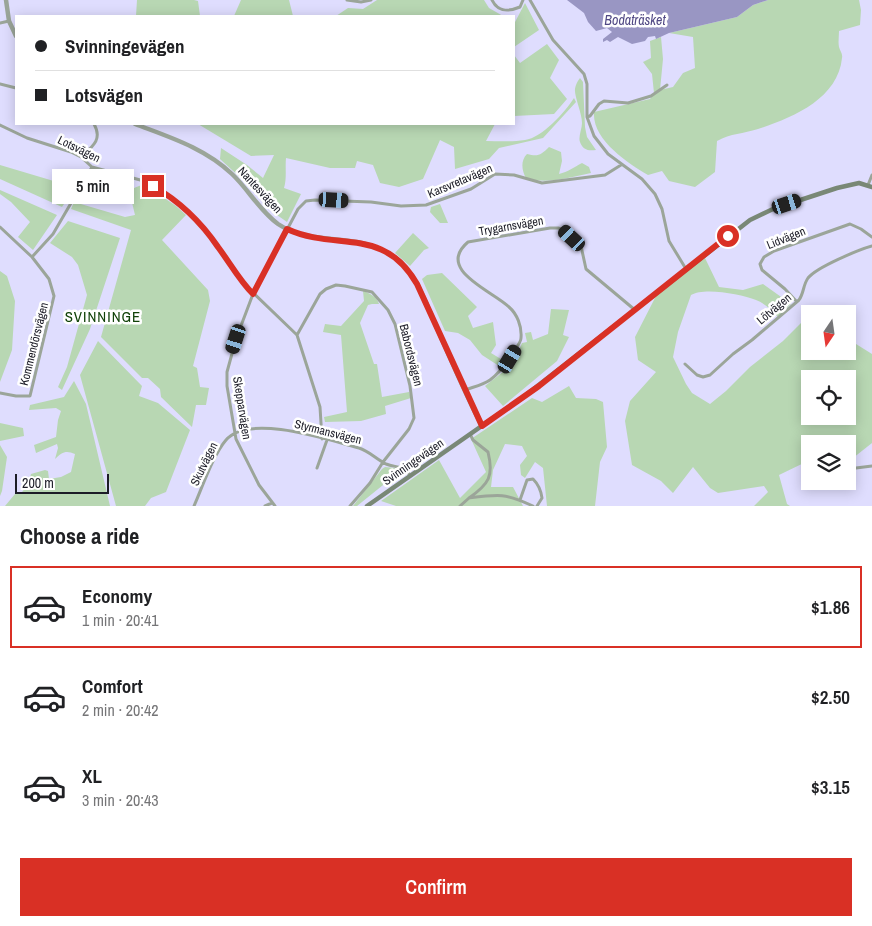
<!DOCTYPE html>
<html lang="en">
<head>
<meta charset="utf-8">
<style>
  :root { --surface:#fff; --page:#f2f2f2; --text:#202124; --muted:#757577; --line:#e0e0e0; --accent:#d93025 }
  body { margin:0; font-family:"Archivo Narrow",sans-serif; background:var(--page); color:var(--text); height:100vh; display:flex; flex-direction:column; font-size:19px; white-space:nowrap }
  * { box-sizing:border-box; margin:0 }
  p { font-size:16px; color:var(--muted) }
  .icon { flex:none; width:28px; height:28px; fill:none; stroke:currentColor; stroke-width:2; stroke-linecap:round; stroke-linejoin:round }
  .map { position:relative; height:506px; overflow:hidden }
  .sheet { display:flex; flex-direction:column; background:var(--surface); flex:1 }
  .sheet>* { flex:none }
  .guide { position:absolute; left:15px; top:15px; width:500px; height:110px; border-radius:0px; box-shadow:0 2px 12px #0003; display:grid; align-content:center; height:110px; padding:0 20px; background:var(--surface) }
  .needle { width:32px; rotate:193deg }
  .fabs { position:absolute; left:801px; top:305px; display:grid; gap:10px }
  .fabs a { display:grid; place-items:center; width:55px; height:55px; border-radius:0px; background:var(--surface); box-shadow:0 2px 12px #0003; font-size:25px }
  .scale { position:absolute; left:15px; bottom:12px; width:94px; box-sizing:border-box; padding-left:5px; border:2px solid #1c1c27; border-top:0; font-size:14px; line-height:18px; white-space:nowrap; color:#1c1c27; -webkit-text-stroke:4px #fff; paint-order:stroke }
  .end { position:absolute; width:22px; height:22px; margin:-11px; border:6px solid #d93025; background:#fff; box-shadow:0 0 0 2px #fff }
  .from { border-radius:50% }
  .bubble { position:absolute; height:35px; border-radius:0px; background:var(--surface); box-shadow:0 2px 12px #0003; font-size:16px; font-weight:600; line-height:35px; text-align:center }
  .car { position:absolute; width:15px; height:30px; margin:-15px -8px; border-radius:6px; box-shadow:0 0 4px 1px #0007; background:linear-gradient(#222 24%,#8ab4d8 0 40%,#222 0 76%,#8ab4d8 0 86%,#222 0) }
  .guide b { display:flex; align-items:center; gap:18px; height:48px; font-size:19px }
  .guide b+b { border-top:1px solid var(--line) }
  .guide i { width:12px; height:12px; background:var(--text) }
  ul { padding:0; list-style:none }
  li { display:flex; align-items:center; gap:15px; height:82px; margin:0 10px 8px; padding:0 10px; border:2px solid transparent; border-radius:0px }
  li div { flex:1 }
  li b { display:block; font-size:19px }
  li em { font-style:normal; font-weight:600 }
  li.selected { border-color:var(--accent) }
  li>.icon { width:45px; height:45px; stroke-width:1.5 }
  h2 { padding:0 20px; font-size:22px; line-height:60px }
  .cta { display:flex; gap:10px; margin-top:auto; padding:10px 20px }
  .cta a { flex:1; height:58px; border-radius:0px; background:var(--accent); color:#fff; font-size:20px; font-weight:600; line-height:58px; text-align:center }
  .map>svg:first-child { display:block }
  .green { fill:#b8d7b3; fill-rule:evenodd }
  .water { fill:#9996c3 }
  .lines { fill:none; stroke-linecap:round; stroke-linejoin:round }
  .minor { stroke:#9ba599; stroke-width:3 }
  .tertiary { stroke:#9ba599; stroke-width:4.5 }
  .secondary { stroke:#798876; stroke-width:4.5 }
  .route { stroke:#d93025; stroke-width:6 }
  .labels { text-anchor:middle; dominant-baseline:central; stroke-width:5; stroke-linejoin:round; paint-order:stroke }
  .street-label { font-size:12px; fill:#1c1c27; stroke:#fff }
  .water-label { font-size:14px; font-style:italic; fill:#514984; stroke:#fff }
  .quarter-label { font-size:15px; letter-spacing:1px; fill:#114208; stroke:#fff }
</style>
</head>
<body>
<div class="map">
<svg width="872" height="506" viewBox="0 0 872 506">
  <rect width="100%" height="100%" fill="#dfddfe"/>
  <path class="green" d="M 137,0 L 194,0 L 198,1 L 200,16 L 136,16 Z
    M 241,0 L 289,0 L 293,16 L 234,16 Z
    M 377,0 L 484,0 L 489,8 L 503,16 L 336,16 L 348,8 L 363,9 Z
    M 768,0 L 859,0 L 861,10 L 860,25 L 839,31 C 839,36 838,42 839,47 C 840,51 843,54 842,58 C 838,99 792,118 758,129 C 743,134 731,133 717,141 L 715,172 L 695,187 L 669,181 L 662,171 L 648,175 C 628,163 592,140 594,112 L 650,99 L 654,93 L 652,74 L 643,62 L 651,58 L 650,41 L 661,37 L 663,59 L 660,90 L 673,87 L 683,73 L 695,68 L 693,37 L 669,33 L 737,17 L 753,5 Z
    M 525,3 L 539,30 L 514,47 L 514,24 Z
    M 547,44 L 559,60 L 550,78 L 567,99 L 554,114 L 514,116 L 514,55 L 520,63 Z
    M 580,78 L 583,82 L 585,127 L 587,137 L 596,150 C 588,151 583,150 580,142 C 578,137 582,129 582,123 C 582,113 574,96 575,89 C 576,84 577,82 580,78 Z
    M 574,98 L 576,102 L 543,138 L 499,148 L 489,159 L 455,169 L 454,147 L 440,140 L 423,179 L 399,187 L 380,183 L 373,165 L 357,161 L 355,168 L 330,168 L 286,158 C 285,168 287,178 284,188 L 301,194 L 287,222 L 277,215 L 276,207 L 256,192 L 220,159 L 221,148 L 247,165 L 263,178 L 274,155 L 251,156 L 198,124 L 495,124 L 486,141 C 498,141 512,142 525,140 C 542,138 565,112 574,98 Z
    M 549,147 L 561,152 L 562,161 L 559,174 C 568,172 574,167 582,163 L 589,167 L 591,173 C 570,177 547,185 526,178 C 522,171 520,161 527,154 C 538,157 541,155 549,147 Z
    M 0,165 L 57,182 L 55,186 L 70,195 L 62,207 L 0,179 Z
    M 144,184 L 176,206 L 186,215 L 162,240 L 208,290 L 210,301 L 193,366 L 197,368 L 200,387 L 209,388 L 206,405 L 196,405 L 192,427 L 161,397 L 160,389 L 148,378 L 142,378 L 101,337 L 131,230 L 71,209 L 74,202 L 125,217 L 135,215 L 129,190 Z
    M 0,190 L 57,215 L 33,250 L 18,237 L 30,222 L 11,202 L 0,194 Z
    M 440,204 L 448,223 L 440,223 L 430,212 L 431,207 Z
    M 68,221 L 120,238 L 90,329 L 62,390 L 58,387 L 67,367 L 87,295 L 78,265 L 72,257 L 50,243 Z
    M 413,233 L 429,248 L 424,250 L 410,266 L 395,253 Z
    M 705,258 L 719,287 L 743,290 L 763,284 L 791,304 L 778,317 C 772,310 764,303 756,300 C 741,294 704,287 691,295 L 678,332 L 673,357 L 686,384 L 692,393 L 710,404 L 726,391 L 750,367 L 783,341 L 810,314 L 810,351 L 848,351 L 848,339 L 872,354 L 872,443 L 853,458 L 848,458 L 848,444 L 810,444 L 810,460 L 779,475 L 787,504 L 790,506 L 754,506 L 768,492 L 764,486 L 718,493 L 710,488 L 693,467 L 673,493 L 661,481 L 632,465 L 625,421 L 630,401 L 656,372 L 638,360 L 635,337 L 656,296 ZM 810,379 L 848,379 L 848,416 L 810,416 Z
    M 0,271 L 7,276 L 15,301 L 12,350 L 0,382 Z
    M 442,273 L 477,307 L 468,316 L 473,328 L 493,322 L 496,345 L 491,353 L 501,359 L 499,366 L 482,355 L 470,340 L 458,333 L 445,331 L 422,279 L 427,275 Z
    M 363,291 C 370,293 377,297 379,304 L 372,304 L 368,305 L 360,323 L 374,364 L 377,364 L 382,397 L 409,392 L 411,398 L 385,406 L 386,414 L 361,421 L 325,422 L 324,417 L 347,412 L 341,335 L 323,332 L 325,324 L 341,326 L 364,301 Z
    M 551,309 L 569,310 L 563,335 L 569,337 L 557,361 L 503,406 L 485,386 L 513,364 L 522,343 L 527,342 L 525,333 L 531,332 L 533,340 L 548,334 Z
    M 98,341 L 142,386 L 139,396 L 158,403 L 190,430 L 166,492 L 151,498 L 145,506 L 116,506 L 80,375 Z
    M 74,381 L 86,404 L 110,506 L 5,506 L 15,494 L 22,492 L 28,485 L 31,474 L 45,470 L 48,471 L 49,479 L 61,477 L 71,472 L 75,454 C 66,450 62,452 55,459 L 58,448 L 57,444 L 36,453 L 34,445 L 56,437 L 58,420 L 61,411 L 56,408 L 29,410 L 30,405 L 64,397 Z
    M 569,386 L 576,398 L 596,399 L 603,402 L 607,447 L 600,462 L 595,506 L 547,506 L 543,468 L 535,462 L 525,478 L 521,475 L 520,465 L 527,456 L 522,446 L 505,444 L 493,470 L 491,487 L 513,487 L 523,506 L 396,506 L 381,501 L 439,460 L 460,498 L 486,472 L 471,439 L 532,398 L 542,402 Z
    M 0,423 L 23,428 L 24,436 L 0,441 Z
    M 0,445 L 7,457 L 2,491 L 0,496 Z
    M 385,467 L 395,468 L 393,477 L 357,506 L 353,506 L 382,469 Z"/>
  <path class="water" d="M 567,0 L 768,0 L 753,5 L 737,17 L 669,33 L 656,39 L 655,36 L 648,37 L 645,41 L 632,44 L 618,37 L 610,42 L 607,40 L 603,42 L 603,39 L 612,32 L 607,28 L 596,31 L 588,22 L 584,13 Z"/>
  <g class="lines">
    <path class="minor" d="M 347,0 L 361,2 L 371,0
      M 492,0 C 498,12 508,12 520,7 L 523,0
      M 530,0 L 553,40 L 584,74 L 587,84 L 587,117 L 594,136 L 608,154 L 642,179 L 655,194 L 662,209 L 669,241 L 686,269
      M 0,23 L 9,21
      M 0,84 L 16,88
      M 587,117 L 590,116 L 599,104 L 604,101 L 628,103 L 651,96 L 667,85
      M 0,125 L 27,138 L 71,152 L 81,157 L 92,167 L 144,181 L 162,191 L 182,206 L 201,225 L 246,286 L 297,335 L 320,407 L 322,439
      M 81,157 C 92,147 103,140 94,124
      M 868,185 L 872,175
      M 0,227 L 32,257 L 49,279 L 54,296 L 30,396 L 16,396 L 0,393
      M 32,257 L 53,234 L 92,167
      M 797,302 L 785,289 L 762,270 L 760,264 L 764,257 L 774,251 L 850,224 L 861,229 L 872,237
      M 297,335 L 320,294 L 326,289 L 336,285 L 345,286 L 372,292 L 388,310 L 395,324 L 410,386 L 414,418 L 409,429 L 383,462 L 370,483 L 350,506
      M 685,364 L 697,375 L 703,377 L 710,375 L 733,354 L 752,340 L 799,300 C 804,293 803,285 808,278 C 817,267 858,250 872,246
      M 465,390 C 473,387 483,385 490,380 C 500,373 508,361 514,351 C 517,347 521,342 521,338 C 522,326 517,314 509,307 C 493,291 435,270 468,242 L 550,228 L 558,228 L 565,230 L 581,246 L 586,269 L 635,310
      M 470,434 L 473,440 L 488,452 C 494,476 489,484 469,498 C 499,494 505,493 533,506
      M 317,468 L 327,440
      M 848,469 L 872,466
      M 808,475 L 810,475
      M 520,500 L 527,480 L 533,479 C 538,484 541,490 542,498 L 537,506
      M 194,506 C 202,488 213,455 226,440 C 249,413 329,440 359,448 C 369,451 376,459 386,464 C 396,468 403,465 410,475
      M 265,506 L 272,503
      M 275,506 L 259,485 L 236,439 L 227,386 L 227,372 L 236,339 L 253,294 L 298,209 L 306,201 L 315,200 L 371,202 L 401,206 L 426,205 L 471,189 L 495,174 L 514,175 L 542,183 L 605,175 L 621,165
      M 460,506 L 469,498"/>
    <path class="tertiary" d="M 6,0 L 9,21 L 16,36
      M 135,124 C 169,137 205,148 232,174 C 248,189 260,211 278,224 C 309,245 348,234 380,249 C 392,254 402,262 409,272 C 420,286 426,303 433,319 C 449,355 464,392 482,426"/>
    <path class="secondary" d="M 367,506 L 522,398 L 750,220 L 773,209 L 837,188 L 859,183 L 872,187"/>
  </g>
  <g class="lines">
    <path class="route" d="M 153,186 C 179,201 201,222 218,247 C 230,263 239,280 253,294 L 287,229 C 337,252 383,225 417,284 L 482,426 L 539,386 L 728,236"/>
  </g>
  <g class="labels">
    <g class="street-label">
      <text transform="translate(79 149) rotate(26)">Lotsvägen</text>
      <text transform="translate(460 181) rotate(-23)">Karsvretavägen</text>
      <text transform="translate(260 190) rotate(47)">Nantesvägen</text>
      <text transform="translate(511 226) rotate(-10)">Trygarnsvägen</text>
      <text transform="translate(786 238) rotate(-22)">Lidvägen</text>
      <text transform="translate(774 309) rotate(-40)">Lötvägen</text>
      <text transform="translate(34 344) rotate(-76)">Kommendörsvägen</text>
      <text transform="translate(411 355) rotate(76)">Babordsvägen</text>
      <text transform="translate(242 408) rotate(81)">Skepparvägen</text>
      <text transform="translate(328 432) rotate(14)">Styrmansvägen</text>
      <text transform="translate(413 462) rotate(-35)">Svinningevägen</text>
      <text transform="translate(204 464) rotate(-64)">Skutvägen</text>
    </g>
    <g class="water-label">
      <text x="635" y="20">Bodaträsket</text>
    </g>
    <g class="quarter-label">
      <text x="103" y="316">SVINNINGE</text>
    </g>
  </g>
</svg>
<div class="fabs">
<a><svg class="needle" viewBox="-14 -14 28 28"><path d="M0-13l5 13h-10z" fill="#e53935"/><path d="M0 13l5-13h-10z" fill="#757577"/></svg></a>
<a><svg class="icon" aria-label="locate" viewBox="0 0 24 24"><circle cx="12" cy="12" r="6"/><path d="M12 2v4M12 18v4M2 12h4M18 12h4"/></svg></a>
<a><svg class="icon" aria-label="layers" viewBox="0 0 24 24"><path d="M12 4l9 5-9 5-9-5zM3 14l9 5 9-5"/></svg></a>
</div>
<div class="scale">200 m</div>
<i class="end from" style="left:728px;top:236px"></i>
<i class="end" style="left:153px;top:186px"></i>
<div class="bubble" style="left:52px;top:169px;width:82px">5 min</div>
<i class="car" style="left:334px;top:200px;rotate:93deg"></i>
<i class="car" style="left:787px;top:204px;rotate:72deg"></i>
<i class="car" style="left:572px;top:238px;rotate:313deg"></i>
<i class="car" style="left:236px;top:339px;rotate:198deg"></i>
<i class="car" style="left:510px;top:359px;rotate:31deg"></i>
<div class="guide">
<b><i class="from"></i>Svinningevägen</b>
<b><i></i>Lotsvägen</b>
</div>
</div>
<section class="sheet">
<h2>Choose a ride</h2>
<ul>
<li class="selected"><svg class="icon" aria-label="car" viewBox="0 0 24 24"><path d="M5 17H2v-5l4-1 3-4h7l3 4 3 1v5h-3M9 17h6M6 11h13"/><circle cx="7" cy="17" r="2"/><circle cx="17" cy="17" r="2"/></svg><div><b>Economy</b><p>1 min · 20:41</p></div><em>$1.86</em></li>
<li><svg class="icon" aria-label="car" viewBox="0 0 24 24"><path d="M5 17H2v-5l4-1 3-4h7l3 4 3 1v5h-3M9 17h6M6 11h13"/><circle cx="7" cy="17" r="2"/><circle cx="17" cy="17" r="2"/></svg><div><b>Comfort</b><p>2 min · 20:42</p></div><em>$2.50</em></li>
<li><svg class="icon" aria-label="car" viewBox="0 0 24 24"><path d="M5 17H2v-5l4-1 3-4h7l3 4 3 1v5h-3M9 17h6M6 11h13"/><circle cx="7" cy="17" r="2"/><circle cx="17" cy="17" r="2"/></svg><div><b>XL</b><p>3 min · 20:43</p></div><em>$3.15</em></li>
</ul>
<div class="cta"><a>Confirm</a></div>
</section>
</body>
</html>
